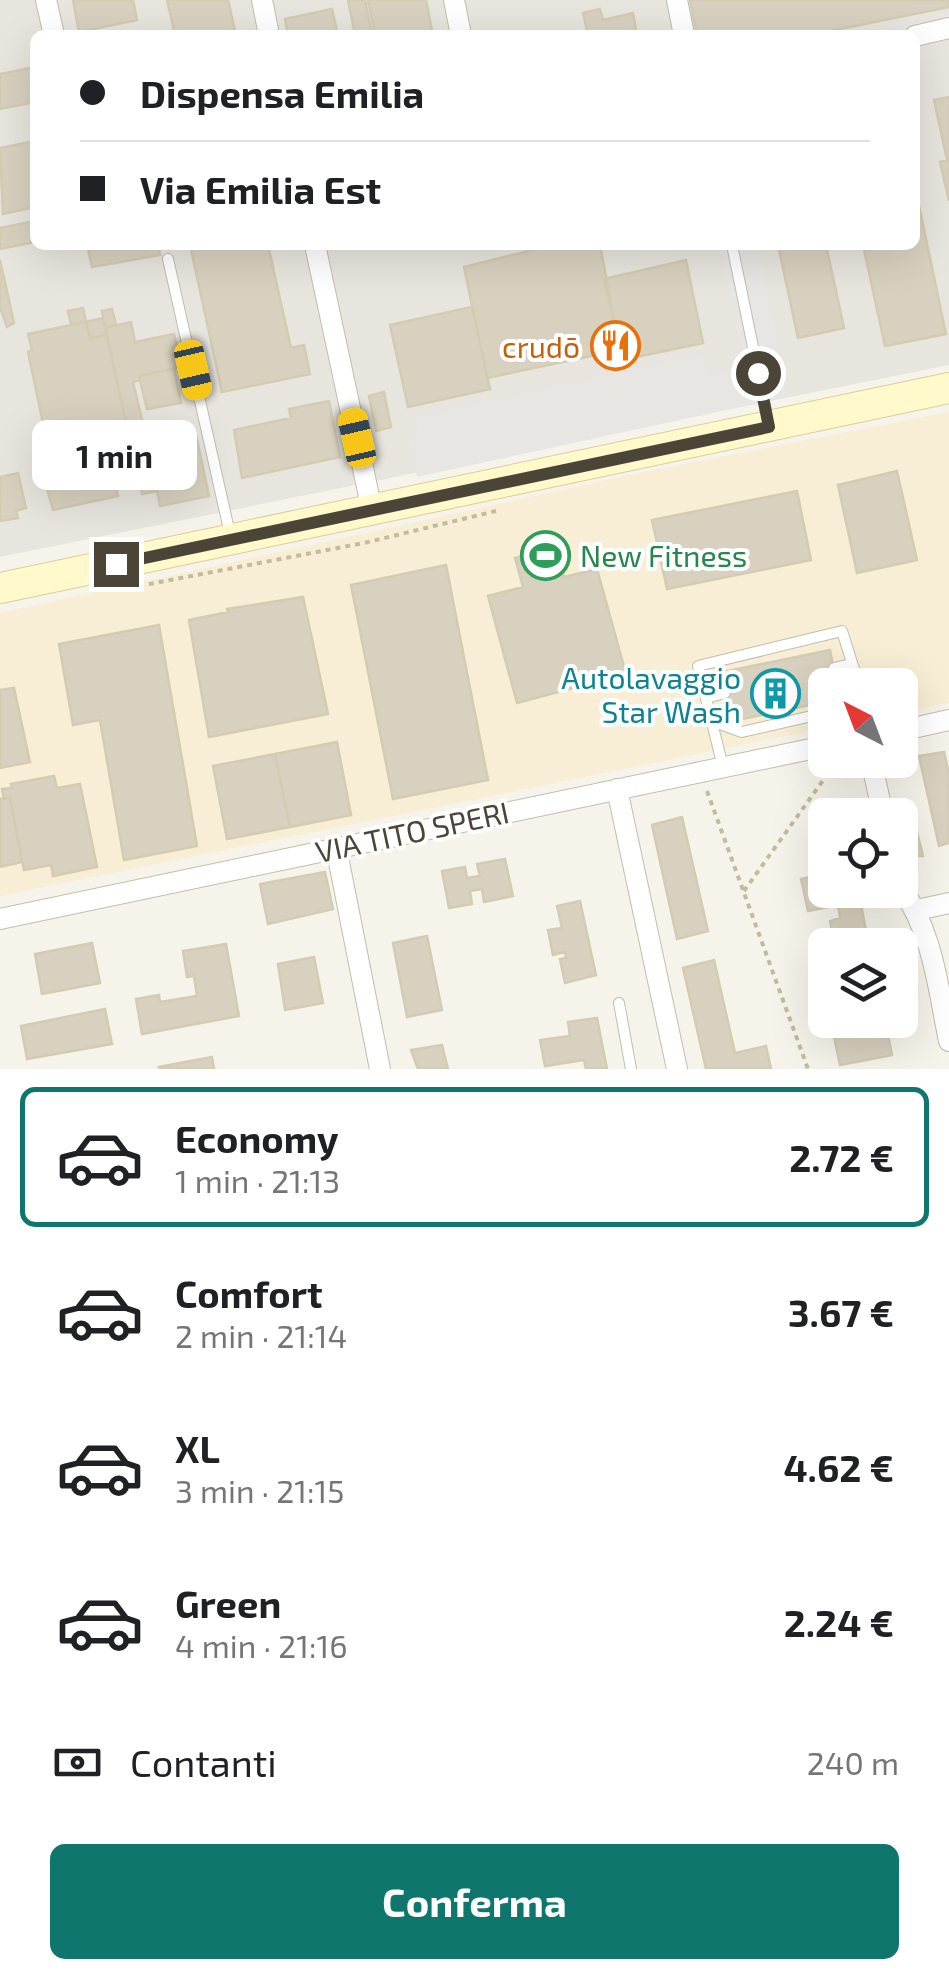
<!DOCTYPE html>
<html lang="it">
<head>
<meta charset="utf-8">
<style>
  :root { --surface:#fff; --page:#f6f6f6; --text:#202124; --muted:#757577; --line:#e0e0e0; --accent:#0f766e }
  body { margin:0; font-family:"Exo 2",sans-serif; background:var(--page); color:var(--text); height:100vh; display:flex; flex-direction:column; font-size:38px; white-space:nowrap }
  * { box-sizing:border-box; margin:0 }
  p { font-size:32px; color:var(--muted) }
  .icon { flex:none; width:55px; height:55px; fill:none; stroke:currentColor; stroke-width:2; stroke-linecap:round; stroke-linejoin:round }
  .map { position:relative; height:1069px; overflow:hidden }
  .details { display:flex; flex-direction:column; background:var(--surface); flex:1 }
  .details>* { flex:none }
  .top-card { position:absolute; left:30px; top:30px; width:890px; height:220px; border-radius:15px; box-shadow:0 10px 40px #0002; display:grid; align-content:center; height:220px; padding:0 50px; background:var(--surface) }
  .needle { width:65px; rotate:318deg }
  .tools { position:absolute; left:808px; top:668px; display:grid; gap:20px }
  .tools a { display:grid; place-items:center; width:110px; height:110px; border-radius:15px; background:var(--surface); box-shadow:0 10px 40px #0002; font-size:50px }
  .end { position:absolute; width:45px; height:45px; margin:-22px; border:12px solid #4a4537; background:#fff; box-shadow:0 0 0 5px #fff }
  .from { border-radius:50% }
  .bubble { position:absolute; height:70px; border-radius:15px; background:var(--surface); box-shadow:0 10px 40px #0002; font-size:32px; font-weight:700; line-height:70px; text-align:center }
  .car { position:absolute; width:30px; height:60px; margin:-30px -15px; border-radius:12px; box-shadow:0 0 8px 2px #0007; background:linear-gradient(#f5c518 24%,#345 0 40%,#f5c518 0 76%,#345 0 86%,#f5c518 0) }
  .top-card b { display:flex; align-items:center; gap:35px; height:95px; font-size:38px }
  .top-card b+b { border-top:2px solid var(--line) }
  .top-card i { width:25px; height:25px; background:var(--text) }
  ul { padding:18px 0 0; list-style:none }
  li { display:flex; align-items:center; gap:30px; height:140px; margin:0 20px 15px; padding:0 30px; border:5px solid transparent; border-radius:15px }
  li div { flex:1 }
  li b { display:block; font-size:38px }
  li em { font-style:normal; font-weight:700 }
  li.current { border-color:var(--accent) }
  li>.icon { width:90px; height:90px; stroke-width:1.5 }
  .pay { display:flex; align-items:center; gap:25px; height:110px; padding:0 50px; font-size:38px }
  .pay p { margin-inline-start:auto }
  .primary-button { display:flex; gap:20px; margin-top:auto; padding:20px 50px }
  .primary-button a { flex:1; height:115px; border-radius:15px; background:var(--accent); color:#fff; font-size:40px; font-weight:700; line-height:115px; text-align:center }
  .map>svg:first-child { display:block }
  .commercial { fill:#f8eed5 }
  .industrial { fill:#e8e5de; fill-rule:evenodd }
  .parking { fill:#e7e6e2 }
  .building { fill:#d8d1bf; stroke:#d3cbb2; stroke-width:2.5 }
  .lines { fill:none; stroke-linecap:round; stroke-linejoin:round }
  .lane-casing { stroke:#c2bdac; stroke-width:12 }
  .street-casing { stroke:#c2bdac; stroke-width:22 }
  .secondary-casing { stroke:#d8cf98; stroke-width:32 }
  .path { stroke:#c4bb9c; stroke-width:4; stroke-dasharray:5 5; stroke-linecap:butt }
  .lane { stroke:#fff; stroke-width:10 }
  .street { stroke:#fff; stroke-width:20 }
  .secondary { stroke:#fff9cb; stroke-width:30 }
  .route { stroke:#4a4537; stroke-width:12 }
  .labels { text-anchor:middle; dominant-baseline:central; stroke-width:8; stroke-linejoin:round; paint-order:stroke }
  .food-label { font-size:30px; fill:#c56008; stroke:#fff; text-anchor:end }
  .leisure-label { font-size:30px; fill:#27864d; stroke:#fff; text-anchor:start }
  .culture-label { font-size:30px; fill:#0d838f; stroke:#fff; text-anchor:end }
  .street-label { font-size:30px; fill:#4a4537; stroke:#fff }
</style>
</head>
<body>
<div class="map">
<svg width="949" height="1069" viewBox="0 0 949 1069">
  <rect width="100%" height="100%" fill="#f6f4ea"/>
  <path class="commercial" d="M 949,412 L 949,703 L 900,713 L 900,685 L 825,685 L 825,728 L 0,896 L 0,613 L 648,471 Z"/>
  <path class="industrial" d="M 0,0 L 949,0 L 949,365 L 0,557 ZM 35,35 L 915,35 L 915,245 L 35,245 Z"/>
  <path class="parking" d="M 719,245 L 758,245 L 790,396 L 417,477 L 408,438 L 419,435 L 415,416 L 704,353 L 709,374 L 745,367 Z"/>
  <path class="building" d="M 73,0 L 133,0 L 137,20 L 79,32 Z
    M 167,0 L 228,0 L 236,35 L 175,35 Z
    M 348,0 L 365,0 L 372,35 L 355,35 Z
    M 368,0 L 426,0 L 433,35 L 375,35 Z
    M 690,0 L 949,0 L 949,7 L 811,35 L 697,35 Z
    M 332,9 L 338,35 L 288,35 L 285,19 Z
    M 600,9 L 603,20 L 633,13 L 637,35 L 588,35 L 583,13 Z
    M 35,67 L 35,102 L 0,109 L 0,74 Z
    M 949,97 L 949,201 L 940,162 L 947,160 L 934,100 Z
    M 35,141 L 35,207 L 3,214 L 0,148 Z
    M 915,187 L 946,334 L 885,346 L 863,245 L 915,245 Z
    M 35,221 L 35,242 L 0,249 L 0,228 Z
    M 87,245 L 158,245 L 160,255 L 92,267 Z
    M 190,245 L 268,245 L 291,348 L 304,345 L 310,374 L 222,392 Z
    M 552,245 L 600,245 L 620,350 L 487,378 L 464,267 Z
    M 778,245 L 826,245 L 844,328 L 798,338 Z
    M 0,260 L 14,323 L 7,327 L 0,307 Z
    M 686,260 L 703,343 L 622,360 L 604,279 Z
    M 472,307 L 490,389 L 408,407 L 390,325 Z
    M 83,308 L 86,322 L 71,325 L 68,311 Z
    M 112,309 L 116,325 L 105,328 L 102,311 Z
    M 103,318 L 107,335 L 90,338 L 86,322 Z
    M 86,322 L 90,338 L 107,335 L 128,431 L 116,433 L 124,473 L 113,475 L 118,496 L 53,510 L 47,489 L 51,488 L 49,479 L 84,472 L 73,423 L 44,428 L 28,352 L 32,350 L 28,334 Z
    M 131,322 L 135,342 L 174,334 L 182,367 L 139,376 L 140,380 L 133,382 L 143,424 L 127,428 L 105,328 Z
    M 174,369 L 181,403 L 147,409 L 139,376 Z
    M 384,392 L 391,427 L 376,431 L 369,396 Z
    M 329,401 L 340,457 L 242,478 L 234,430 L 291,418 L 289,409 Z
    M 143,424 L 147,440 L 195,430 L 209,496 L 160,506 L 157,491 L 142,494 L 127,428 Z
    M 897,471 L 917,560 L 857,573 L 838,485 Z
    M 18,473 L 26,508 L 16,511 L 18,518 L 0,521 L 0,477 Z
    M 797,491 L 811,560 L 667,589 L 652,520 Z
    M 556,547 L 564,577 L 597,569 L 626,674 L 517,703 L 488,596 L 523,587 L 515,558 Z
    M 446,565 L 488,780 L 393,799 L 351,585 Z
    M 303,597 L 328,714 L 209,737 L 189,620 L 228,612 L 227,609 Z
    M 159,625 L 197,846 L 124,860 L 100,720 L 73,725 L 59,644 Z
    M 830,650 L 837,685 L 825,685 L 825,702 L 733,721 L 723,672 Z
    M 14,688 L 30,762 L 0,768 L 0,690 Z
    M 337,742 L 351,815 L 290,827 L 275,754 Z
    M 944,752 L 949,774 L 949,843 L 939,846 L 919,756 Z
    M 275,754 L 290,827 L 227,839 L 213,766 Z
    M 54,776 L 57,788 L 80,784 L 97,867 L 53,876 L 51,865 L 24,870 L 10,798 L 4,799 L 2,789 L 12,788 L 11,784 Z
    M 10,798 L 22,862 L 0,867 L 0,799 Z
    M 682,817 L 708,931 L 677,939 L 652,825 Z
    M 917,832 L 923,856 L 915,856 L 908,848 L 909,837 Z
    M 505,859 L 513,896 L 484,902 L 482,889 L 470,891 L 472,904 L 449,908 L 442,871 L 465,867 L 467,878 L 480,876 L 477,864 Z
    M 325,872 L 333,909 L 268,924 L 260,884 Z
    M 825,874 L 825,890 L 858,890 L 869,945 L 835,945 L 830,921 L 840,918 L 838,905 L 808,911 L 801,879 Z
    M 580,901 L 596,975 L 565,983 L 560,959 L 566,958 L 565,952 L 553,955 L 548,930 L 562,928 L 557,906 Z
    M 427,936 L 442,1010 L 407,1017 L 393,943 Z
    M 92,943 L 100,983 L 42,994 L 35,954 Z
    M 226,944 L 239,1016 L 142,1034 L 136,999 L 159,995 L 160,1002 L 197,996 L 194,976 L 187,977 L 183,951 Z
    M 314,957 L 323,1003 L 285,1010 L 278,964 Z
    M 714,960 L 735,1053 L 766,1046 L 771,1069 L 706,1069 L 683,968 Z
    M 105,1009 L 112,1044 L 27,1059 L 21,1026 Z
    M 597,1018 L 607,1069 L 586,1069 L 584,1060 L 545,1066 L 540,1040 L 570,1036 L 568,1022 Z
    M 861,1020 L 885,1020 L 892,1055 L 840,1065 L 833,1032 L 862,1026 Z
    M 442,1045 L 448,1069 L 418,1069 L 411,1050 Z
    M 212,1057 L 214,1069 L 160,1069 L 159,1067 Z"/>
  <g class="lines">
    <defs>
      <path id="lane" d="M 732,245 L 768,420
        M 168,259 L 230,534
        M 834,668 L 851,664
        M 706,698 L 725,693
        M 712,721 L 742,732 L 825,713
        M 723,767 L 698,666 L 842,631 L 859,685
        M 619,1003 L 631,1069"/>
      <path id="street" d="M 46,0 L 54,35
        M 262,0 L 269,35
        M 454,0 L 461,35
        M 677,0 L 684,35
        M 915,36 L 949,28
        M 315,245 L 372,510
        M 900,731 L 949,720
        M 871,760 L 883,815
        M 617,789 L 677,1069
        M 336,847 L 380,1069
        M 900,886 C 933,932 938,987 949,1041
        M 917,910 L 949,903
        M 0,919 L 825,746"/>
      <path id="secondary" d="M 0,588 L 949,388"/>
    </defs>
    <use href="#lane" class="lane-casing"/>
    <use href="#street" class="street-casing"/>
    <use href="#secondary" class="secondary-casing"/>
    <path class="path" d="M 139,586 L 364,543 L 496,511
      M 707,791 L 808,1069
      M 744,891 L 834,765"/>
    <use href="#lane" class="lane"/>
    <use href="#street" class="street"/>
    <use href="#secondary" class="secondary"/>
  </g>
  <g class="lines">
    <path class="route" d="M 116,564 L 769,427 L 758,373"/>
  </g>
  <defs>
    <symbol id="restaurant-ring" viewBox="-11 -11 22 22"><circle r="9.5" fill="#fff" stroke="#e8710a" stroke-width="1.5"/><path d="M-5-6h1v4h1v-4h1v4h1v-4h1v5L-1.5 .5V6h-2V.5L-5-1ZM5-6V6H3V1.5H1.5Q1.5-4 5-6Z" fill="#e8710a"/></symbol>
    <symbol id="stadium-ring" viewBox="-11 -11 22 22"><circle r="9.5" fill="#fff" stroke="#2e9e5b" stroke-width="1.5"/><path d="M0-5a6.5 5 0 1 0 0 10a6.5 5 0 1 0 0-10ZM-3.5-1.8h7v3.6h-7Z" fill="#2e9e5b"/></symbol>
    <symbol id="building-ring" viewBox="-11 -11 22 22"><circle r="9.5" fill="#fff" stroke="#0f9aa8" stroke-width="1.5"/><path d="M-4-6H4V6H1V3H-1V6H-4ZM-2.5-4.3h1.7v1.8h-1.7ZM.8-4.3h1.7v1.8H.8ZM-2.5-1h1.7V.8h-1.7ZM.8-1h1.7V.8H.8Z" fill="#0f9aa8"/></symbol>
  </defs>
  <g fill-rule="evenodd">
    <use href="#restaurant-ring" x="588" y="318" width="55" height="55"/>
    <use href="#stadium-ring" x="518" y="528" width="55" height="55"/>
    <use href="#building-ring" x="748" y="666" width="55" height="55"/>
  </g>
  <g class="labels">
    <g class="food-label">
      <text x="580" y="346">crudō</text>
    </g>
    <g class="leisure-label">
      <text x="580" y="555">New Fitness</text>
    </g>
    <g class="culture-label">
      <text x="741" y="677">Autolavaggio<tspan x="741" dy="34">Star Wash</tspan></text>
    </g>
    <g class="street-label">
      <text transform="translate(412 831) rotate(-12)">VIA TITO SPERI</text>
    </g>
  </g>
</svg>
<div class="tools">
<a><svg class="needle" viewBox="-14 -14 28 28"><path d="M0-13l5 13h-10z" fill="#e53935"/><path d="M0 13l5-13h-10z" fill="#757577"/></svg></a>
<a><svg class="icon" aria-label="locate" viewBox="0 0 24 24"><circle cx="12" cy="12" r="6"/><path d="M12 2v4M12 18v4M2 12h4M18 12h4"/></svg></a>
<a><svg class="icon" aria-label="layers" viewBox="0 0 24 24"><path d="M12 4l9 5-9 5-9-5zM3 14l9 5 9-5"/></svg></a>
</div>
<i class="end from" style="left:758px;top:373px"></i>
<i class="end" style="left:116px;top:564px"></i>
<div class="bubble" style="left:32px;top:420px;width:165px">1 min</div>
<i class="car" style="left:193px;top:370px;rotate:167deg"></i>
<i class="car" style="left:357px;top:438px;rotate:347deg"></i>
<div class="top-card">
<b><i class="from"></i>Dispensa Emilia</b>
<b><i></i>Via Emilia Est</b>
</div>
</div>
<section class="details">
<ul>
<li class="current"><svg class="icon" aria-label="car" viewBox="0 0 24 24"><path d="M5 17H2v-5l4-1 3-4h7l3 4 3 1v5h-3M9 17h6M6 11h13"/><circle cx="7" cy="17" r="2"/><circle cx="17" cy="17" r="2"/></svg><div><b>Economy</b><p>1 min · 21:13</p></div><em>2.72 €</em></li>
<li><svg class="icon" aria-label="car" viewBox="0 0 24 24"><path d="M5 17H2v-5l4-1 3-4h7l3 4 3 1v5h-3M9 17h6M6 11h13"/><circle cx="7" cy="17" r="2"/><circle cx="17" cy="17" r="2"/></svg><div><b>Comfort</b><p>2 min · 21:14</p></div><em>3.67 €</em></li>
<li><svg class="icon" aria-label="car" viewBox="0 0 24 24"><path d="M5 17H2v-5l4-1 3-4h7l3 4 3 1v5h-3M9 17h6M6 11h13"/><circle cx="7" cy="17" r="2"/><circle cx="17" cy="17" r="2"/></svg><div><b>XL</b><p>3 min · 21:15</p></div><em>4.62 €</em></li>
<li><svg class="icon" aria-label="car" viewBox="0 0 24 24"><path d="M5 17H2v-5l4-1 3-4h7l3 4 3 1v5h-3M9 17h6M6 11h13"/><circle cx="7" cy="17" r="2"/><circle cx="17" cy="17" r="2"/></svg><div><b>Green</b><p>4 min · 21:16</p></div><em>2.24 €</em></li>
</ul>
<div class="pay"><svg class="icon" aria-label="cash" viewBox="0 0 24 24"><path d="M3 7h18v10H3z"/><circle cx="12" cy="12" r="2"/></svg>Contanti<p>240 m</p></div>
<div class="primary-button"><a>Conferma</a></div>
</section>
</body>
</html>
